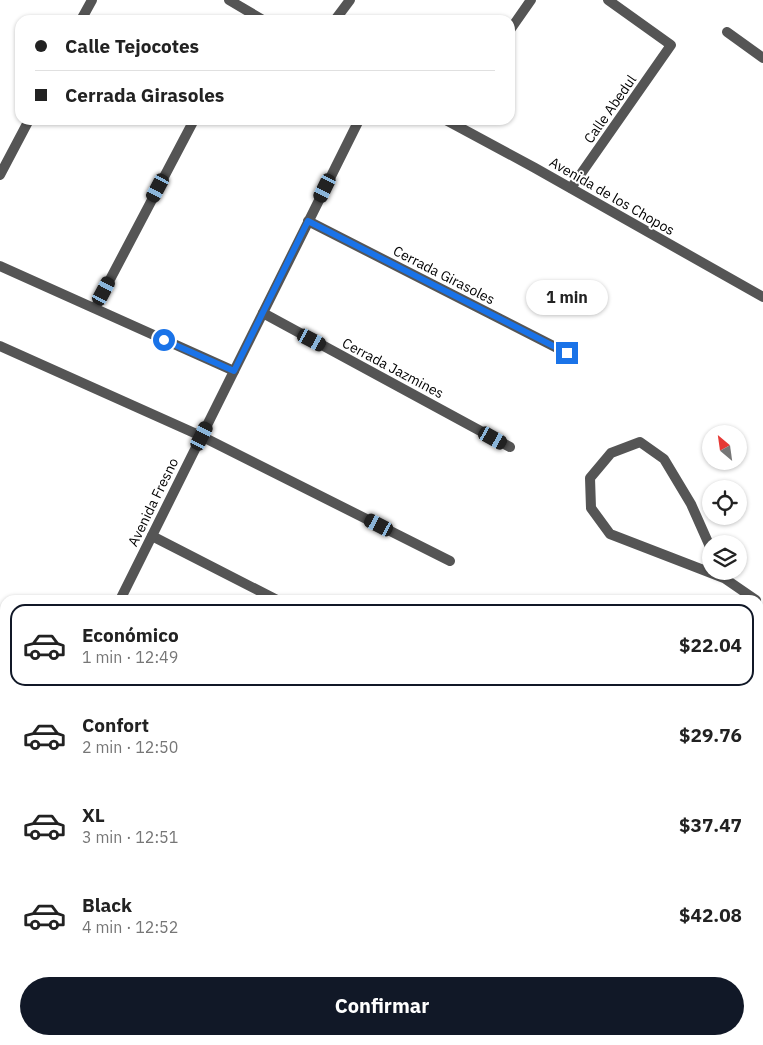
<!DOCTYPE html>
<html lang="es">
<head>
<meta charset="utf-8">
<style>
  :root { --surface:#fff; --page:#f6f6f6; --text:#222; --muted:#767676; --line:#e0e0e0; --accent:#111827 }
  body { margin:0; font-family:"IBM Plex Sans",sans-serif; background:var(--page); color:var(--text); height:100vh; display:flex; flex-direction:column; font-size:19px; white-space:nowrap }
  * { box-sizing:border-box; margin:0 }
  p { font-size:16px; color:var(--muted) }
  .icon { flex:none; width:28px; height:28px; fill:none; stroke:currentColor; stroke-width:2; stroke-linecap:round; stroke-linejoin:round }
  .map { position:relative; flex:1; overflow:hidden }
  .sheet { position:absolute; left:0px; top:595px; width:764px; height:450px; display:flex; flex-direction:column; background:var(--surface); border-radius:15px 15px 0 0; box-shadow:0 1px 4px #0004 }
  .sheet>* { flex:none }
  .hud { position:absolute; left:15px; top:15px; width:500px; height:110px; border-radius:15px; box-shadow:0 1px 4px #0004; display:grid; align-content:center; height:110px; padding:0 20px; background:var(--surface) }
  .needle { width:32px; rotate:331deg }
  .buttons { position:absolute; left:702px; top:425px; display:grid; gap:10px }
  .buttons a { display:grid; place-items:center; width:45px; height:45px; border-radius:50%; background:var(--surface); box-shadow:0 1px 4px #0004; font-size:25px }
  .end { position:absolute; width:22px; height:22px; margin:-11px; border:6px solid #1a73e8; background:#fff; box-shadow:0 0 0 2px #fff }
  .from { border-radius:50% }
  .bubble { position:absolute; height:35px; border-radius:18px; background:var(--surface); box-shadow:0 1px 4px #0004; font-size:16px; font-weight:700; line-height:35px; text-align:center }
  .car { position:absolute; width:15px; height:30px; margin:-15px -8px; border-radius:6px; box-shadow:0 0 4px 1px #0007; background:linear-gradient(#222 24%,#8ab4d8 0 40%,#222 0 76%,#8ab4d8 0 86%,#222 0) }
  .hud b { display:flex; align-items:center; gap:18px; height:48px; font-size:19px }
  .hud b+b { border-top:1px solid var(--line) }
  .hud i { width:12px; height:12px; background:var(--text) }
  ul { padding:9px 0 0; list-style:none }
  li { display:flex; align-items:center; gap:15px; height:82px; margin:0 10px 8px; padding:0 10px; border:2px solid transparent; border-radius:15px }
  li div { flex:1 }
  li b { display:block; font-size:19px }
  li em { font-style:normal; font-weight:700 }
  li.active { border-color:var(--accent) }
  li>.icon { width:45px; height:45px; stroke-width:1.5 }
  .primary-button { display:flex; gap:10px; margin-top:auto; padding:10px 20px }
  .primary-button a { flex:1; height:58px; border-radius:30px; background:var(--accent); color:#fff; font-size:20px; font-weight:700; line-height:58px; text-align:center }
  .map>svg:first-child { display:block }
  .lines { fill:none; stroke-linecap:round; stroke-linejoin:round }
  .service { stroke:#555; stroke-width:10 }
  .minor { stroke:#555; stroke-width:10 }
  .tertiary { stroke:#555; stroke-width:10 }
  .route { stroke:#1a73e8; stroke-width:6 }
  .labels { text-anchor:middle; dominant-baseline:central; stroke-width:4; stroke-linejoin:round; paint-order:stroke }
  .street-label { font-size:14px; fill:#000; stroke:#fff }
</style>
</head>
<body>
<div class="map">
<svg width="763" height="1045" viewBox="0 0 763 1045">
  <rect width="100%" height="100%" fill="#fff"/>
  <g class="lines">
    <path class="service" d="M 0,346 L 201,436
      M 711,549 L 691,504 L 664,459 L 640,442 L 611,453 L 590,478 L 591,508 L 610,534 L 724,578 L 756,600"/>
    <path class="minor" d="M 81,20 L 92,0
      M 335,20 L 350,0
      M 510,30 L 531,0
      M 727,32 L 763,58
      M 0,175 L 29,120
      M 571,188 L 671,45 L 608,0
      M 308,221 L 567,353
      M 0,266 L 234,371
      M 95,308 L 194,120
      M 263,313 L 510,447
      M 201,436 L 450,561
      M 152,536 L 277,600
      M 0,622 L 5,625
      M 759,682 L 763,673
      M 0,728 L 5,731
      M 759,759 L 763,761
      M 759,916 L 763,918
      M 0,965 L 5,967
      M 144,1040 L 154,1045
      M 474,1040 L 483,1045
      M 592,1040 L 602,1045
      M 233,1045 L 236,1040
      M 581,1045 L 584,1040"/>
    <path class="tertiary" d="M 229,0 L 263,20
      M 446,120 L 535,168 L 763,297
      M 120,600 L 359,120
      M 0,840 L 5,830"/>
  </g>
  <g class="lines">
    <path class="route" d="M 164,340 L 234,371 L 308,221 L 567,353"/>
  </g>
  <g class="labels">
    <g class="street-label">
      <text transform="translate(610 109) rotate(-55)">Calle Abedul</text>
      <text transform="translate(612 196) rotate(30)">Avenida de los Chopos</text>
      <text transform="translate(444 275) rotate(27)">Cerrada Girasoles</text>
      <text transform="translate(393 368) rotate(28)">Cerrada Jazmines</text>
      <text transform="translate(153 502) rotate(-64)">Avenida Fresno</text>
    </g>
  </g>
</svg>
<div class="buttons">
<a><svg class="needle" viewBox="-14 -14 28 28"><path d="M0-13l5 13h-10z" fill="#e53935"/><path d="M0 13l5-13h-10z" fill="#767676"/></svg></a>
<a><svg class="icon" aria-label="locate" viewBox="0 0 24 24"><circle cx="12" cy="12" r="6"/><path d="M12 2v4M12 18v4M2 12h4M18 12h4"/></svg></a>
<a><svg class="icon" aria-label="layers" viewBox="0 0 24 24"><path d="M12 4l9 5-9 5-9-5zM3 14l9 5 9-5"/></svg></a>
</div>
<i class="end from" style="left:164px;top:340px"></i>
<i class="end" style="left:567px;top:353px"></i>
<div class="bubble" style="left:526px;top:280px;width:82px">1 min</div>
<i class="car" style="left:158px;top:188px;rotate:208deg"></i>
<i class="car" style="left:325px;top:188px;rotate:206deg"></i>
<i class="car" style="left:104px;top:291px;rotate:28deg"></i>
<i class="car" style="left:312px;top:340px;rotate:118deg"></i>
<i class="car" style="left:202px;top:436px;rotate:26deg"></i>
<i class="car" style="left:493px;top:438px;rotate:119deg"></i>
<i class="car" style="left:379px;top:525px;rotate:297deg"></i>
<div class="hud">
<b><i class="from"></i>Calle Tejocotes</b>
<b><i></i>Cerrada Girasoles</b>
</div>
<section class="sheet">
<ul>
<li class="active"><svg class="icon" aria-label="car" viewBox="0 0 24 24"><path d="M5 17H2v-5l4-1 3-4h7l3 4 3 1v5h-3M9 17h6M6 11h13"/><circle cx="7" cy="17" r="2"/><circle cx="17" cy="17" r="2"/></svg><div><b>Económico</b><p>1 min · 12:49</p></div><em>$22.04</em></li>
<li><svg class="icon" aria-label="car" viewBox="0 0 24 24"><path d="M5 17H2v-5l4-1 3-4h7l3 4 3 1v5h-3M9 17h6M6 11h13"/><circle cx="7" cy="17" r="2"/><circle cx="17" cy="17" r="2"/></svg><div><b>Confort</b><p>2 min · 12:50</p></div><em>$29.76</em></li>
<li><svg class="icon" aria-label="car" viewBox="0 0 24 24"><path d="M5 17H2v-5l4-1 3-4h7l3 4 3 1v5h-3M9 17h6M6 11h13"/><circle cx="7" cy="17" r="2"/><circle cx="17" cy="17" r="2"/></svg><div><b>XL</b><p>3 min · 12:51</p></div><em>$37.47</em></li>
<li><svg class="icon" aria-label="car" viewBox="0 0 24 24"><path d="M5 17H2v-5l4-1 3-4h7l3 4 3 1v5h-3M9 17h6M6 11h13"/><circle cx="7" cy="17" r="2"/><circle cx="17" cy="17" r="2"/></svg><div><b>Black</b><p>4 min · 12:52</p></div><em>$42.08</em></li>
</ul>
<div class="primary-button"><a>Confirmar</a></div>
</section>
</div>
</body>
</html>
